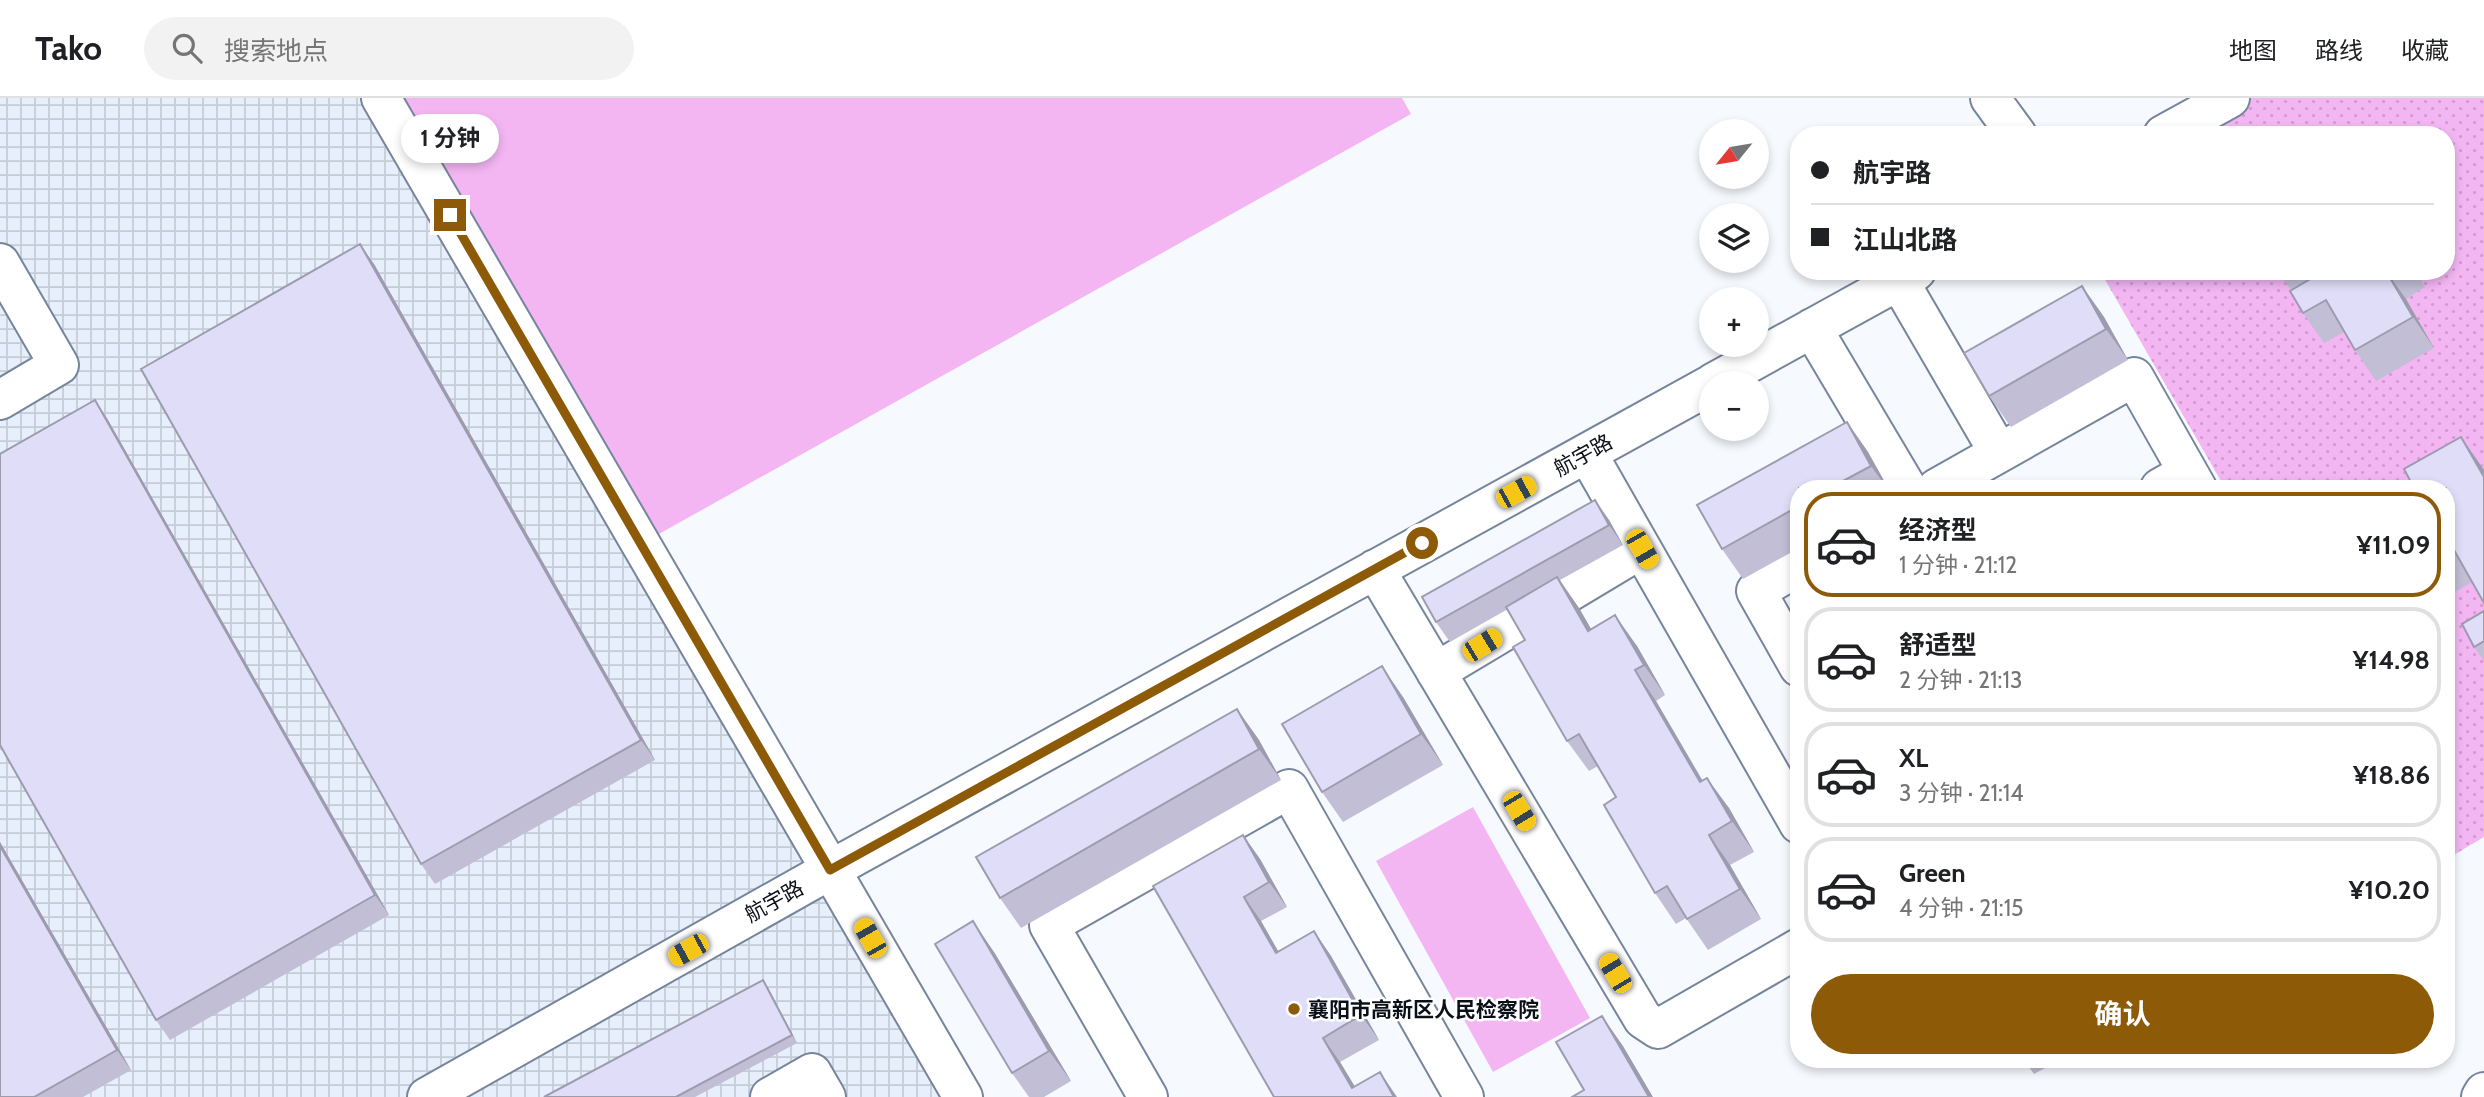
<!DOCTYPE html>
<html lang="zh">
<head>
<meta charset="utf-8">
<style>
  :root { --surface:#fff; --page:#f2f2f2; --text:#202124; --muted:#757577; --line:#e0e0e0; --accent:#8d5a08 }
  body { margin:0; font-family:Cabin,"Noto Sans SC",sans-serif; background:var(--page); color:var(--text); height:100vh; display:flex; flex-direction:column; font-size:26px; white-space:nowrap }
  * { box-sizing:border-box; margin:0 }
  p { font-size:23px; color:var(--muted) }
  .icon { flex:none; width:38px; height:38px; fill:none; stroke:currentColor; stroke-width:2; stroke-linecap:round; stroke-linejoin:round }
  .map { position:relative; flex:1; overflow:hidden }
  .side { position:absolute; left:1790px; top:382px; width:665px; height:588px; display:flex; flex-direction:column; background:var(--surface); border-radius:28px; box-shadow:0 4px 10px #0003 }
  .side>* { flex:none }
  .hud { position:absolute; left:1790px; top:28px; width:665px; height:154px; border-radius:28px; box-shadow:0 4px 10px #0003; display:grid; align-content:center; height:154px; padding:0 21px; background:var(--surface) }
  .needle { width:46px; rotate:240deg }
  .fabs { position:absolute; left:1699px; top:21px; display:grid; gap:14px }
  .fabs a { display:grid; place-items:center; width:70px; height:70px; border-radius:50%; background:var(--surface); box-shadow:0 4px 10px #0003; font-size:35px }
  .end { position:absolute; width:32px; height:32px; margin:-16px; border:9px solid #8d5a08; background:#fff; box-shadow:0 0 0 4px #fff }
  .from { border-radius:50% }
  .bubble { position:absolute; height:49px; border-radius:24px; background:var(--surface); box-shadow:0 4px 10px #0003; font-size:23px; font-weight:700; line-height:49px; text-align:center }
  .car { position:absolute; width:21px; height:42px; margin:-21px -10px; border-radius:9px; box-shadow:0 0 5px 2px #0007; background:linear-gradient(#f5c518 24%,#345 0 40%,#f5c518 0 76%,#345 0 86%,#f5c518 0) }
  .hud b { display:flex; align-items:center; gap:24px; height:66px; font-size:26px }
  .hud b+b { border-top:2px solid var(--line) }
  .hud i { width:18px; height:18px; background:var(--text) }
  ul { padding:12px 0 0; list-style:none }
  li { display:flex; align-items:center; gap:21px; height:105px; margin:0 14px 10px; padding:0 7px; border:4px solid var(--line); border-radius:28px }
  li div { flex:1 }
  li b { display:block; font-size:26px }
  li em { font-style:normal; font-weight:700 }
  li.active { border-color:var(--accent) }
  li>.icon { width:63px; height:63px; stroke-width:1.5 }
  .button { display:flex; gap:14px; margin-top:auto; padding:14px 21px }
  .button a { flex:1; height:80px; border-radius:42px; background:var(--accent); color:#fff; font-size:28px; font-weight:700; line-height:80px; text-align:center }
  header { display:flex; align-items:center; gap:42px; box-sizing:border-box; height:98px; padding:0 35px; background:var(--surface); border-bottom:2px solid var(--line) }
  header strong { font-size:33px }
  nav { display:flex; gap:38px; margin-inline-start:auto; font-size:24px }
  .search { width:490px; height:63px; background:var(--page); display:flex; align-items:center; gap:18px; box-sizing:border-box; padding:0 24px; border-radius:38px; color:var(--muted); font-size:26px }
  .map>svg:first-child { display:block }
  .industrial { fill:url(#industrial-grid) }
  .grass { fill:url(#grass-dots) }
  .park { fill:#f3b6f3 }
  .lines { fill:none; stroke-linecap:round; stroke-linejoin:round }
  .minor-casing { stroke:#76859b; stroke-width:42 }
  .minor { stroke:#fff; stroke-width:38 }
  .wall { fill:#c1bed5 }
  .shaded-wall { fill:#9d9bae }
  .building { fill:#e0ddf8; stroke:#9d9bae; stroke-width:2 }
  .route { stroke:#8d5a08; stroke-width:9 }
  .poi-dot { fill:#8d5a08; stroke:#fff; stroke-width:2.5 }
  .labels { text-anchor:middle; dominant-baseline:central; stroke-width:5; stroke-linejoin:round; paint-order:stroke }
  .street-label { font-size:21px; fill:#0b1018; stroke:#fff }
  .poi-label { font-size:21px; font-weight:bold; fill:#0b1018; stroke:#fff; text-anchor:start }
</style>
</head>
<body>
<header>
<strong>Tako</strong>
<div class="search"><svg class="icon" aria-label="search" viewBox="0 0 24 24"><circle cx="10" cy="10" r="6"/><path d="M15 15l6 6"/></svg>搜索地点</div>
<nav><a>地图</a><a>路线</a><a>收藏</a></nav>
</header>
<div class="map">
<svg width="2484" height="999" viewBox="0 0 2484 999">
  <defs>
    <pattern id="industrial-grid" width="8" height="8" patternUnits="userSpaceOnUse" patternTransform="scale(1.75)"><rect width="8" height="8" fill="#e6effb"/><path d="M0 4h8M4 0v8" fill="none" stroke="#c4ccd6"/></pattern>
    <pattern id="grass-dots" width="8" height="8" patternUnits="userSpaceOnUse" patternTransform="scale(1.75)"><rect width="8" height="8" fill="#f3b6f3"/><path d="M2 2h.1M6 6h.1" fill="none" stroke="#cf9bd0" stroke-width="1.8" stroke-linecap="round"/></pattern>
  </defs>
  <rect width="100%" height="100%" fill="#f6f9fe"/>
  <path class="industrial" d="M 0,0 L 381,0 L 957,999 L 0,999 Z"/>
  <path class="grass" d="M 2230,0 L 2484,0 L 2484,739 L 2447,761 L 2446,390 L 2225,390 L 2100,173 L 2446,173 L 2446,37 L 2163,37 Z"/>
  <path class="park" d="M 381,0 L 1402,0 L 1411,16 L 641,446 Z
    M 1473,709 L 1590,920 L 1493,974 L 1376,763 Z"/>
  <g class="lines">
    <defs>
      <path id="minor" d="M 381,0 L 963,999
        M 1990,0 L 2017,37
        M 2163,37 L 2230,0
        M 0,165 L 59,267 L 0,302
        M 1899,183 L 1999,355
        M 1812,230 L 1907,390
        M 1713,285 L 1916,173
        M 1587,355 L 1799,726
        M 1937,390 L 2134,279 L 2197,390
        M 2160,390 L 2188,374
        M 1799,468 L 1756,493 L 1799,569
        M 1375,471 L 1643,921 L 1658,931 L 1799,850
        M 1436,574 L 1641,451
        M 427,999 L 830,772 L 1712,286
        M 770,999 L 812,975 L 826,999
        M 1148,999 L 1049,827 L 1289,691 L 1464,999
        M 2481,999 L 2484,994"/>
    </defs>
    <use href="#minor" class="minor-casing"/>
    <use href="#minor" class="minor"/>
  </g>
  <path class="wall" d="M 374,166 L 655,662 L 435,786 L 421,766 Z
    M 2277,173 L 2416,173 L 2425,189 L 2406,201 L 2434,250 L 2376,283 L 2355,252 L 2344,234 L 2324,245 L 2303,215 L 2291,192 Z
    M 2082,188 L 2104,219 L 2128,262 L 2011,329 L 1989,298 Z
    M 95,302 L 108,322 L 389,817 L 170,942 L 156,922 Z
    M 1847,324 L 1868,354 L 1888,390 L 1799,390 L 1799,450 L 1743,481 L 1722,451 L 1697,407 Z
    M 2461,339 L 2484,372 L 2484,505 L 2472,484 L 2450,497 L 2446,491 L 2446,390 Z
    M 1595,402 L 1609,422 L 1623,447 L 1560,482 L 1579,510 L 1591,531 L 1637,548 L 1665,597 L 1656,603 L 1703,683 L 1729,710 L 1754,754 L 1730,767 L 1761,821 L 1708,852 L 1686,820 L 1676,826 L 1655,795 L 1616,699 L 1598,668 L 1589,673 L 1567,643 L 1525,542 L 1508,511 L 1450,544 L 1436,524 Z
    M 2484,513 L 2484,563 L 2474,549 Z
    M 1403,599 L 1443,667 L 1343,724 L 1322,694 Z
    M 1237,611 L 1259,642 L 1281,682 L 1021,830 L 1000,800 Z
    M 1243,737 L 1260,761 L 1287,809 L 1261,823 L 1278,854 L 1314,833 L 1331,858 L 1379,942 L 1340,964 L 1355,989 L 1397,999 L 1274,999 L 1153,788 Z
    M 0,744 L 131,972 L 83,999 L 0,999 Z
    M 994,854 L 1071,983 L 1044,999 L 1029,999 L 1012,975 Z
    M 763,882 L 768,890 L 797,945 L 695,999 L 544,999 Z
    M 2023,961 L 2062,961 L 2034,976 Z"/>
  <path class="shaded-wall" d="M 360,146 L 374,166 L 655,662 L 641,642 Z
    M 2386,173 L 2406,201 L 2434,250 L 2413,219 Z
    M 2082,188 L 2104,219 L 2128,262 L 2106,231 Z
    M 95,302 L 108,322 L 389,817 L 375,797 Z
    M 1847,324 L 1868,354 L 1888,390 L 1887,390 L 1871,368 Z
    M 2461,339 L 2484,372 L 2484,379 Z
    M 1595,402 L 1609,422 L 1623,447 L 1609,427 Z
    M 1557,479 L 1579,510 L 1610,564 L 1588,533 Z
    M 1615,517 L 1637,548 L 1665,597 L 1644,567 Z
    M 1382,568 L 1403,599 L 1443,667 L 1421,636 Z
    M 1635,572 L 1656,603 L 1721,715 L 1700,684 Z
    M 1237,611 L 1259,642 L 1281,682 L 1259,651 Z
    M 1707,680 L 1729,710 L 1754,754 L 1732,723 Z
    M 1243,737 L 1260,761 L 1287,809 L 1269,784 Z
    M 1709,737 L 1730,767 L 1761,821 L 1740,791 Z
    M 0,744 L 131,972 L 117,952 L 0,748 Z
    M 1244,799 L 1261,823 L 1293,879 L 1276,855 Z
    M 973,823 L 994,854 L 1071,983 L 1049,953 Z
    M 1314,833 L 1331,858 L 1379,942 L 1361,917 Z
    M 763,882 L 768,890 L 797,945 L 792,937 Z
    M 1602,918 L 1623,948 L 1653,999 L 1649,999 Z
    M 1323,940 L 1340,964 L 1361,999 L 1352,990 Z
    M 1380,974 L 1397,999 L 1394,999 Z"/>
  <path class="building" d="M 360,146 L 641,642 L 421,766 L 141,271 Z
    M 2308,173 L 2386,173 L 2413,219 L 2355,252 L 2326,202 L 2303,215 L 2290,193 L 2312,180 Z
    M 2082,188 L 2106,231 L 1989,298 L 1964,255 Z
    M 95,302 L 375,797 L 156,922 L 0,647 L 0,356 Z
    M 1847,324 L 1871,368 L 1830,390 L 1799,390 L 1799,408 L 1722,451 L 1697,407 Z
    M 2461,339 L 2484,379 L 2484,505 L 2454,452 L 2446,456 L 2446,390 L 2414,390 L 2404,371 Z
    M 1595,402 L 1609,427 L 1436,524 L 1422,499 Z
    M 1557,479 L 1588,533 L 1615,517 L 1644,567 L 1635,572 L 1700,684 L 1707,680 L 1732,723 L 1709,737 L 1740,791 L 1687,821 L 1667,788 L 1655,795 L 1604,707 L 1616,699 L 1579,636 L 1567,643 L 1513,549 L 1525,542 L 1506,509 Z
    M 2484,513 L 2484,543 L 2474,549 L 2462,526 Z
    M 1382,568 L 1421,636 L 1322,694 L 1282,626 Z
    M 1237,611 L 1259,651 L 1000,800 L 976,759 Z
    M 1243,737 L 1269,784 L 1244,799 L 1276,855 L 1314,833 L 1361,917 L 1323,940 L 1352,990 L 1380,974 L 1394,999 L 1274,999 L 1153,788 Z
    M 0,748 L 117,952 L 34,999 L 0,999 Z
    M 973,823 L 1049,953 L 1012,975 L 935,846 Z
    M 763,882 L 792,937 L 676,999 L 544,999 Z
    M 1602,918 L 1649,999 L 1572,999 L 1584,992 L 1556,944 Z"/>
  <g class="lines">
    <path class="route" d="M 450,117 L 830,772 L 1422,445"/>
  </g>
  <circle class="poi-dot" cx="1294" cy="911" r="7"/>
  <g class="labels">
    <g class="street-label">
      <text transform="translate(1583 357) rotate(-29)">航宇路</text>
      <text transform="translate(774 803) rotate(-29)">航宇路</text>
    </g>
    <g class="poi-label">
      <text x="1308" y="911">襄阳市高新区人民检察院</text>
    </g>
  </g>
</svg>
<div class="fabs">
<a><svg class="needle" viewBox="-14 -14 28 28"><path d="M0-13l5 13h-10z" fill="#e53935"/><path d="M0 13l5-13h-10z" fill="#757577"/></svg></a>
<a><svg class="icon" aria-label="layers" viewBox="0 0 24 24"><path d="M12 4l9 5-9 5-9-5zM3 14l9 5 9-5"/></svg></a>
<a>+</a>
<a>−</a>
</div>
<i class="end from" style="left:1422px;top:445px"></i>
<i class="end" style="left:450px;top:117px"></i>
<div class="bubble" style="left:401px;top:16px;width:98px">1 分钟</div>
<i class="car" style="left:1516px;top:394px;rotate:61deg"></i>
<i class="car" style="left:1642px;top:451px;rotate:150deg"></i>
<i class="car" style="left:1482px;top:547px;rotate:59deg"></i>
<i class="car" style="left:1519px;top:713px;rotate:149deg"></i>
<i class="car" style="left:870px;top:840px;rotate:330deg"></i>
<i class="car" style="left:688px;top:852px;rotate:241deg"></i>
<i class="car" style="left:1615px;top:875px;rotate:329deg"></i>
<div class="hud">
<b><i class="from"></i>航宇路</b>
<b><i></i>江山北路</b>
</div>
<section class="side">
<ul>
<li class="active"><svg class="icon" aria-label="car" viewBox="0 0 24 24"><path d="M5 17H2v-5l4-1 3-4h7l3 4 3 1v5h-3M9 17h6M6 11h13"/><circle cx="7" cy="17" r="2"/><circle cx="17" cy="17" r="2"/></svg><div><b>经济型</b><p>1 分钟 · 21:12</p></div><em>¥11.09</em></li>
<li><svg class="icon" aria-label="car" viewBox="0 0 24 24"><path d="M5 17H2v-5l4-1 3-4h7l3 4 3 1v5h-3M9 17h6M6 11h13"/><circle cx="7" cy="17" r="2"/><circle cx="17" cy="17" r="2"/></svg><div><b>舒适型</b><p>2 分钟 · 21:13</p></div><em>¥14.98</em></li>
<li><svg class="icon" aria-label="car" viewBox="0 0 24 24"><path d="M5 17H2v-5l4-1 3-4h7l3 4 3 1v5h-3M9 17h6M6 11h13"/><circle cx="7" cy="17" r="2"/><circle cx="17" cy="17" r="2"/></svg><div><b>XL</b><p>3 分钟 · 21:14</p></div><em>¥18.86</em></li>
<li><svg class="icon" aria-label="car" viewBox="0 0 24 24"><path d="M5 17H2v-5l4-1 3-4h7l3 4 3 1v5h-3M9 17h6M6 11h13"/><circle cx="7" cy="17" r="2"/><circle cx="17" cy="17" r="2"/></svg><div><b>Green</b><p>4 分钟 · 21:15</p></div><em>¥10.20</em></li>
</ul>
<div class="button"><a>确认</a></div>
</section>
</div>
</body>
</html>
